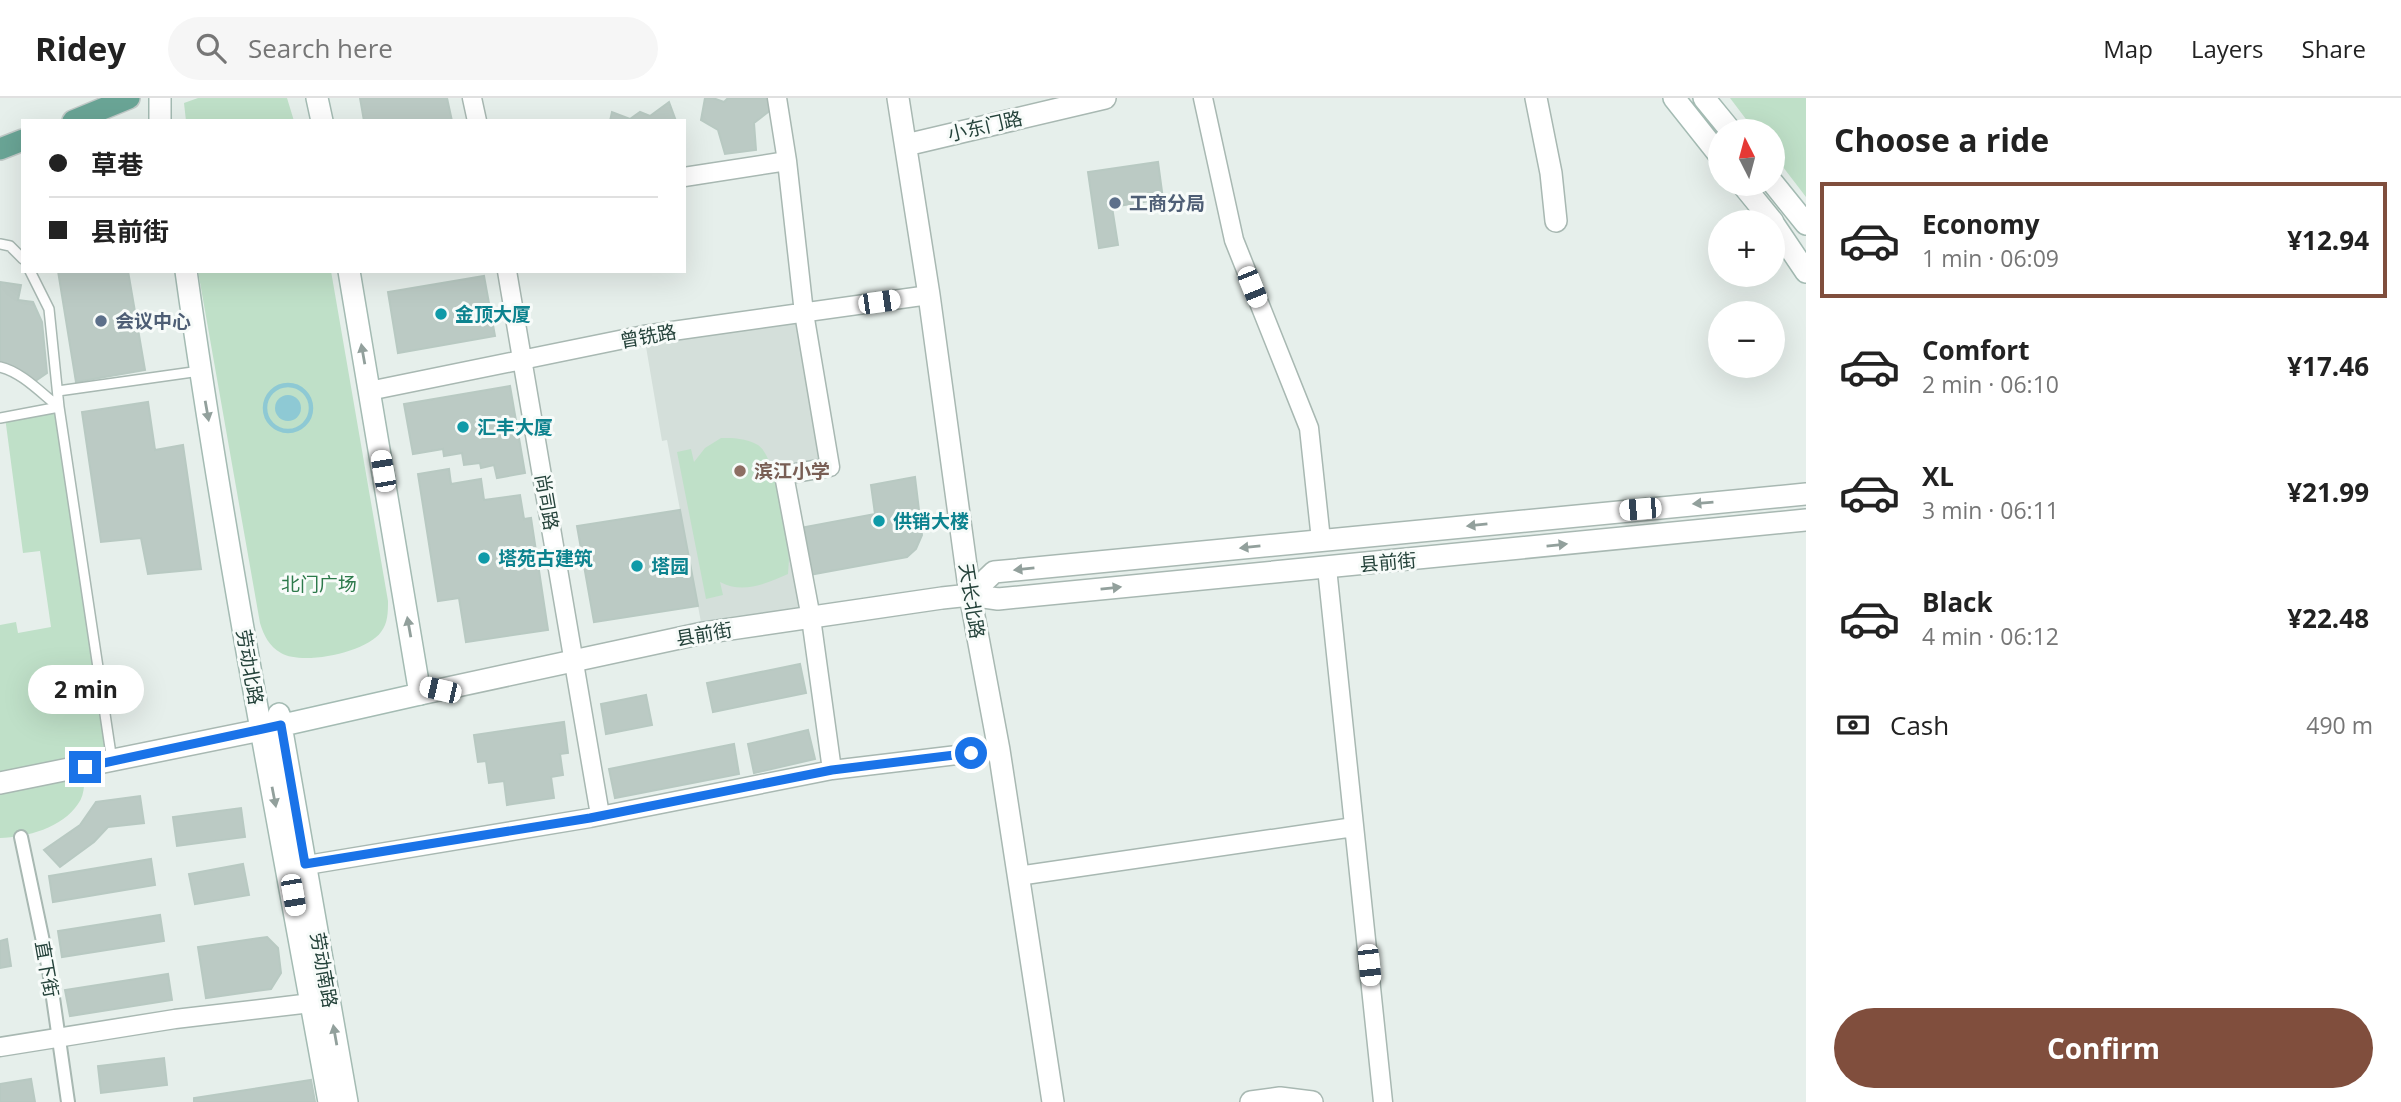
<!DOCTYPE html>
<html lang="en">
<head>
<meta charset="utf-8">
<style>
  :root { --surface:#fff; --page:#f6f6f6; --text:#222; --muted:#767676; --line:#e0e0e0; --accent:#804e3d }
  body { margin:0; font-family:"Open Sans","Noto Sans SC",sans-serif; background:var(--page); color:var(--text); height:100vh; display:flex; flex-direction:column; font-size:26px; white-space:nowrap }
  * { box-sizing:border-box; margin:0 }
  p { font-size:23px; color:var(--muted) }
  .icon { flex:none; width:38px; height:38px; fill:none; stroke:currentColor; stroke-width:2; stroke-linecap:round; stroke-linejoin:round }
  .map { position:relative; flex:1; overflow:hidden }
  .sheet { display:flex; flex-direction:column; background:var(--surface); width:595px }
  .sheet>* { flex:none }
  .top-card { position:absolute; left:21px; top:21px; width:665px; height:154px; border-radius:0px; box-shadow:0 7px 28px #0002; display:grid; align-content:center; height:154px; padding:0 28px; background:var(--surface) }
  .needle { width:46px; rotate:354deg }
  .controls { position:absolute; left:1708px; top:21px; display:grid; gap:14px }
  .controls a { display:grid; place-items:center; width:77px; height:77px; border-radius:50%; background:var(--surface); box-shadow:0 7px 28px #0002; font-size:35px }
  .end { position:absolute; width:32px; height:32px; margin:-16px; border:9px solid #1a73e8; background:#fff; box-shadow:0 0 0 4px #fff }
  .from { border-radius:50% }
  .bubble { position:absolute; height:49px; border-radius:24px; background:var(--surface); box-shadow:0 7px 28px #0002; font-size:23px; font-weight:700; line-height:49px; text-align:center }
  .car { position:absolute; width:21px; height:42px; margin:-21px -10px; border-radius:9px; box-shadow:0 0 5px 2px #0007; background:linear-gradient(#fff 24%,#345 0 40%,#fff 0 76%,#345 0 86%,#fff 0) }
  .top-card b { display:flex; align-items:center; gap:24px; height:66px; font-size:26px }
  .top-card b+b { border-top:2px solid var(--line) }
  .top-card i { width:18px; height:18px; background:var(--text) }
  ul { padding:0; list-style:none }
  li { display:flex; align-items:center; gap:21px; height:116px; margin:0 14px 10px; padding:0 14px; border:4px solid transparent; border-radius:0px }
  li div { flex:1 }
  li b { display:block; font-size:26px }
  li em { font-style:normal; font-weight:700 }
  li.on { border-color:var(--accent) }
  li>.icon { width:63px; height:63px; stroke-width:1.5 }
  h2 { padding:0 28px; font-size:32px; line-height:84px }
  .pay { display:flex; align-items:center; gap:18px; height:77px; padding:0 28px; font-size:26px }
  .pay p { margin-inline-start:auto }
  .cta { display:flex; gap:14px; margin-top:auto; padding:14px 28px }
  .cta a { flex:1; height:80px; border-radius:42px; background:var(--accent); color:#fff; font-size:28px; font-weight:700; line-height:80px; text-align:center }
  header { display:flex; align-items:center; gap:42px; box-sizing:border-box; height:98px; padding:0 35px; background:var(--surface); border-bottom:2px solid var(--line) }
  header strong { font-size:33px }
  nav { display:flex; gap:38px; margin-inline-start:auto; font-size:24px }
  .search { width:490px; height:63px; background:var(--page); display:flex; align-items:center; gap:18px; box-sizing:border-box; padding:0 24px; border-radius:38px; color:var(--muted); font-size:26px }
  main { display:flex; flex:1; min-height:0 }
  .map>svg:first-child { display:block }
  .built { fill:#d4dfda }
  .green { fill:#bfe0c8 }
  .water { fill:#8ec9d4 }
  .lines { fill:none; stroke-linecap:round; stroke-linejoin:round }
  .stream { stroke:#8ec9d4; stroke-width:4.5 }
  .building { fill:#bbcac4; stroke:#b8c9c2; stroke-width:2 }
  .service-casing { stroke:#a8b8b2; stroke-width:12 }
  .pedestrian-casing { stroke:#a8b8b2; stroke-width:16 }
  .minor-casing { stroke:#a8b8b2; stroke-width:21 }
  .tertiary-casing { stroke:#a8b8b2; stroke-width:24 }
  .secondary-casing { stroke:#a4bbb3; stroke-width:24 }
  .primary-casing { stroke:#c2cac8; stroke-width:24 }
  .service { stroke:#fff; stroke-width:9 }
  .pedestrian { stroke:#fff; stroke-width:12 }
  .minor { stroke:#fff; stroke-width:18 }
  .tertiary { stroke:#fff; stroke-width:21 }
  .secondary { stroke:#fff; stroke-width:21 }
  .primary { stroke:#6aa596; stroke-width:21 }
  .oneway { fill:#92a09c }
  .route { stroke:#1a73e8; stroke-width:9 }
  .service-dot { fill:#5c6f8a; stroke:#f7fbf9; stroke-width:2.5 }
  .culture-dot { fill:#0f9aa8; stroke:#f7fbf9; stroke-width:2.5 }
  .education-dot { fill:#8d6e63; stroke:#f7fbf9; stroke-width:2.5 }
  .labels { text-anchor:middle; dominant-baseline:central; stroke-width:6; stroke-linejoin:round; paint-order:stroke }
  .street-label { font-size:19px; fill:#24423a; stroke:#f7fbf9 }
  .service-label { font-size:19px; font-weight:bold; fill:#4e5e75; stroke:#f7fbf9; text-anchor:start }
  .culture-label { font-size:19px; font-weight:bold; fill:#0d838f; stroke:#f7fbf9; text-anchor:start }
  .education-label { font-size:19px; font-weight:bold; fill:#785e54; stroke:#f7fbf9; text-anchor:start }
  .park-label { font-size:19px; fill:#2d7a4b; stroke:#f7fbf9 }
</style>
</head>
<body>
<header>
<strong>Ridey</strong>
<div class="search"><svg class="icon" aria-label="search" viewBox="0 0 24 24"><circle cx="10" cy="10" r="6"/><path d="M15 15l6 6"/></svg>Search here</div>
<nav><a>Map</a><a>Layers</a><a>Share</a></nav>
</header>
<main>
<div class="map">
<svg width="1806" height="1004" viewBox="0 0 1806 1004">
  <rect width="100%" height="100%" fill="#e6efeb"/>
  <path class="built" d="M 804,215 L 830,369 L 785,377 L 811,520 L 703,535 L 667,342 L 662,343 L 644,237 Z"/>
  <path class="green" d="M 198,0 L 287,0 L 294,23 L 186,23 L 184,5 Z
    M 1730,0 L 1806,0 L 1806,99 L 1773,56 L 1773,33 L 1755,33 Z
    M 198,173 L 331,173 L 388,503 C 388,514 388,525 381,534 C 367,554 303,568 281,555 C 269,548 264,538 260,525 Z
    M 59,309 L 112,663 L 85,668 C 84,680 86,696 78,706 C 62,730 27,739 0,740 L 0,527 L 16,524 L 18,535 L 51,529 L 40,453 L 23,455 L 5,319 Z
    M 721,340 C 733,340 746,340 758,347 C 777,359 785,437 789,461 L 788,476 C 766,486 742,496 720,484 L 723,497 L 706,501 L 677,354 L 691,351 L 694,364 L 705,350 Z"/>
  <path class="water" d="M275 310a13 13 0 1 1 26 0a13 13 0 1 1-26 0Z"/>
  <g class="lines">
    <path class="stream" d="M265 310a23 23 0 1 1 46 0a23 23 0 1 1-46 0Z"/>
  </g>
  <path class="building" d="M 360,0 L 447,0 L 452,23 L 364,23 Z
    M 705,0 L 713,0 L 724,4 L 728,0 L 768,0 L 772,11 L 754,25 L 756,52 L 725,56 L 718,32 L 701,22 Z
    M 669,4 L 676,23 L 610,23 L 612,14 L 630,21 L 640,14 L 650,18 Z
    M 1158,64 L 1163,101 L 1112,109 L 1118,147 L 1099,150 L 1088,74 Z
    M 58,173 L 128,173 L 145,272 L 76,284 Z
    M 484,178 L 495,238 L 398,255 L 388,194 Z
    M 0,184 L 21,187 L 18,202 L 33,204 L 42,224 L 47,275 L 34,284 L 27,275 L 0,263 Z
    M 510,288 L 525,375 L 497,380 L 494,367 L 481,370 L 480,365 L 464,367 L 462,355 L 444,358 L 443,351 L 413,356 L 404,306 Z
    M 148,304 L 155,352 L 183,347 L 201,471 L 148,476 L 141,440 L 101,444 L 82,314 Z
    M 449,371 L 451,386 L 481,381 L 484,402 L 520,397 L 524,421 L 531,420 L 548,532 L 466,544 L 459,500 L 438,503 L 418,376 Z
    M 915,379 L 922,437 L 916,451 L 907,459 L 809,477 L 800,430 L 875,416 L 871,387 Z
    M 680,412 L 698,508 L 594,524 L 577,428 Z
    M 800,566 L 806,595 L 713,614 L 707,585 Z
    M 646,597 L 652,627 L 606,636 L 601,606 Z
    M 564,624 L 568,655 L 560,656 L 563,677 L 551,679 L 554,700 L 507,707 L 504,683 L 489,685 L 486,663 L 478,664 L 474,637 Z
    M 808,632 L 815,661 L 754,675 L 748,646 Z
    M 734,646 L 739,676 L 615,700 L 609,671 Z
    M 140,698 L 144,725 L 108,729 L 94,744 L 60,769 L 44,752 L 80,727 L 96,704 Z
    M 241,710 L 245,739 L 177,748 L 173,719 Z
    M 151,761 L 155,787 L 53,804 L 49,778 Z
    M 243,766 L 249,797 L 195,806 L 189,776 Z
    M 160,817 L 164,843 L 62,859 L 58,833 Z
    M 267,839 L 278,850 L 281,875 L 271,891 L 206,900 L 198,849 Z
    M 7,841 L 11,868 L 0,870 L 0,843 Z
    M 168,876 L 172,902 L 70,918 L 65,892 Z
    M 164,960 L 167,987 L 101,995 L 98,968 Z
    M 31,981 L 35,1004 L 0,1004 L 0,986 Z
    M 311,982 L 315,1004 L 194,1004 L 194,1000 Z"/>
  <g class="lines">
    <defs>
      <path id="service" d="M 0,146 L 10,148 L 23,161
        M 30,173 L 49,211 L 59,309 L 112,663
        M 0,269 C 22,274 42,296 59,309
        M 58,293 L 200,273
        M 0,320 L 59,309"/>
      <path id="pedestrian" d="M 21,739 L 49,872 L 68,1004"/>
      <path id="minor" d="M 472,0 L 477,23
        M 777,0 L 787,63 L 804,215 L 830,369 L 784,377 L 811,520 L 832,672
        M 1203,0 L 1234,142 L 1309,330 L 1321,442
        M 684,79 L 787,63
        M 507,173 L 600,717
        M 369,293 L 644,237 L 929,197
        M 1327,470 L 1383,1004
        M 295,769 L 590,720 L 832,672 L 999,652
        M 1018,778 L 1354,729
        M 0,949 L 175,921 L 311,905"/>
      <path id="tertiary" d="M 898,0 L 929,197 L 970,497 L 999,652 L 1053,1004
        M 1536,0 L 1551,75 L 1556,123
        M 906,47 L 1105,0
        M 970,497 L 994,474 L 1806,396
        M 420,596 L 703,535 L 942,500 L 970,497 L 998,501 L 1806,422
        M 0,685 L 261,632
        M 1251,1004 L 1280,1000 L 1312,1004"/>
      <path id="secondary" d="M 317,0 L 322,23
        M 1674,0 L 1720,58
        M 1704,0 L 1731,33
        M 160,23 L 160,0
        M 1773,85 L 1806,126
        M 1742,86 L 1773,124
        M 1773,125 L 1806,174
        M 186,173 C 225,451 279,728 329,1004
        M 279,616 L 347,1004
        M 261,632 L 420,596 L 349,173"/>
      <path id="primary" d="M 73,23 L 129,0
        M 0,51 L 23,42"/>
    </defs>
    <use href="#service" class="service-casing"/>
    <use href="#pedestrian" class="pedestrian-casing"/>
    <use href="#minor" class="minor-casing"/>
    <use href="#tertiary" class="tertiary-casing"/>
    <use href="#secondary" class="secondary-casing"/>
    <use href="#primary" class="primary-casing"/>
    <use href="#service" class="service"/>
    <use href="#pedestrian" class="pedestrian"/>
    <use href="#minor" class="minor"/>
    <use href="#tertiary" class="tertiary"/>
    <use href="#secondary" class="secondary"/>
    <use href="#primary" class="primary"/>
  </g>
  <defs><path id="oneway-solid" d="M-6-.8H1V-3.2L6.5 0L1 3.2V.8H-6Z" transform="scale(1.75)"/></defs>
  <g class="oneway">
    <use href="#oneway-solid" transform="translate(363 256) rotate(-100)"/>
    <use href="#oneway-solid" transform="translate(207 313) rotate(80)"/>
    <use href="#oneway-solid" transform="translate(1703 405) rotate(175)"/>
    <use href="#oneway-solid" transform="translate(1477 427) rotate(174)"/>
    <use href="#oneway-solid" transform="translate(1557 447) rotate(-6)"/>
    <use href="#oneway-solid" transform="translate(1250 449) rotate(174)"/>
    <use href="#oneway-solid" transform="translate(1024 471) rotate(174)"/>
    <use href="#oneway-solid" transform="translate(1111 490) rotate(-6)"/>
    <use href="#oneway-solid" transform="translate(409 529) rotate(-100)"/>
    <use href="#oneway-solid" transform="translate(274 699) rotate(79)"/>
    <use href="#oneway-solid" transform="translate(335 937) rotate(-100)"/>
  </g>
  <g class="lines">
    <path class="route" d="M 85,669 L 281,627 L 305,766 L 590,720 L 832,672 L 971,655"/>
  </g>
  <g class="service-dot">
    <circle cx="1115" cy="105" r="7"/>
    <circle cx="101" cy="223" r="7"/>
  </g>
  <g class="culture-dot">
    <circle cx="441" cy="216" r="7"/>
    <circle cx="463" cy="329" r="7"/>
    <circle cx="879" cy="423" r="7"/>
    <circle cx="484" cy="460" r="7"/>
    <circle cx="637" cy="468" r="7"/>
  </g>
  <circle class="education-dot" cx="740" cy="373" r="7"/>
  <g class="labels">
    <g class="street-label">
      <text transform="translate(985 28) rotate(-13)">小东门路</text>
      <text transform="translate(648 238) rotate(-10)">曾铣路</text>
      <text transform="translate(547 404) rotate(80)">尚司路</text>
      <text transform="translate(1388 464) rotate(-5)">县前街</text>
      <text transform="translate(972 503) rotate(81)">天长北路</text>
      <text transform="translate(704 536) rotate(-10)">县前街</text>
      <text transform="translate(250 569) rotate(80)">劳动北路</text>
      <text transform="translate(47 871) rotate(80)">直下街</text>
      <text transform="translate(324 872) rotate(80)">劳动南路</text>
    </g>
    <g class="service-label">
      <text x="1129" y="105">工商分局</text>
      <text x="115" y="223">会议中心</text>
    </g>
    <g class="culture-label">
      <text x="455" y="216">金顶大厦</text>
      <text x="477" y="329">汇丰大厦</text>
      <text x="893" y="423">供销大楼</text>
      <text x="498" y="460">塔苑古建筑</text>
      <text x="651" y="468">塔园</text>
    </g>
    <g class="education-label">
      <text x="754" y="373">滨江小学</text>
    </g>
    <g class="park-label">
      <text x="319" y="486">北门广场</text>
    </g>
  </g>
</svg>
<div class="controls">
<a><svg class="needle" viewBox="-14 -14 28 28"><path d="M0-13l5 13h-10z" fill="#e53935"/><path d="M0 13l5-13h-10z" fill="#767676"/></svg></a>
<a>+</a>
<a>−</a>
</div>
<i class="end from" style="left:971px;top:655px"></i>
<i class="end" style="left:85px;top:669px"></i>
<div class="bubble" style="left:28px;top:567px;width:116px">2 min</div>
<i class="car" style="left:1252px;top:189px;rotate:158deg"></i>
<i class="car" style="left:879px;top:204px;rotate:82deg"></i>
<i class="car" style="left:383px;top:373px;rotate:350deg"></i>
<i class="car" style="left:1640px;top:411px;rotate:265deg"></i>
<i class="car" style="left:440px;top:592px;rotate:283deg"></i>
<i class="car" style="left:293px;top:797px;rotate:170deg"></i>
<i class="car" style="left:1369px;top:867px;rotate:174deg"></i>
<div class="top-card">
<b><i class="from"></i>草巷</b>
<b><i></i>县前街</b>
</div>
</div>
<section class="sheet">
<h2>Choose a ride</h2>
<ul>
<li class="on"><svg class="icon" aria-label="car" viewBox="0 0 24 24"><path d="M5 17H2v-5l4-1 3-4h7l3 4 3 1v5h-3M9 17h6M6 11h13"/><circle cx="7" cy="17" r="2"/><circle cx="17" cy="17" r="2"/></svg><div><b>Economy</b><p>1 min · 06:09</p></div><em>¥12.94</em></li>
<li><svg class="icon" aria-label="car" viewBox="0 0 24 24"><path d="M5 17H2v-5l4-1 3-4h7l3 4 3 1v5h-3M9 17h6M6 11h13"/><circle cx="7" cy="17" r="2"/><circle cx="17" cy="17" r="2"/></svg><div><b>Comfort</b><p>2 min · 06:10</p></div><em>¥17.46</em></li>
<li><svg class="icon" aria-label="car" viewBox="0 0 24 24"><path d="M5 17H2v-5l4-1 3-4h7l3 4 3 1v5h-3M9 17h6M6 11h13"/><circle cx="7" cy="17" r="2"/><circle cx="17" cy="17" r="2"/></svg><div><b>XL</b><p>3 min · 06:11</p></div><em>¥21.99</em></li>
<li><svg class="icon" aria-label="car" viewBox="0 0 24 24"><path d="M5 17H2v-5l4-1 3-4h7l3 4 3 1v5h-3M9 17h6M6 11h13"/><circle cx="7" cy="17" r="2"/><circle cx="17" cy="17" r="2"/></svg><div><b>Black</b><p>4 min · 06:12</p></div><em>¥22.48</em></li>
</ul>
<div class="pay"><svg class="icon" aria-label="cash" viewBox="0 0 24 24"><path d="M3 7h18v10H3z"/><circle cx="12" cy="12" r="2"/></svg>Cash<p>490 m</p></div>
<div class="cta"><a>Confirm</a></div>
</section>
</main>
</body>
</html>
